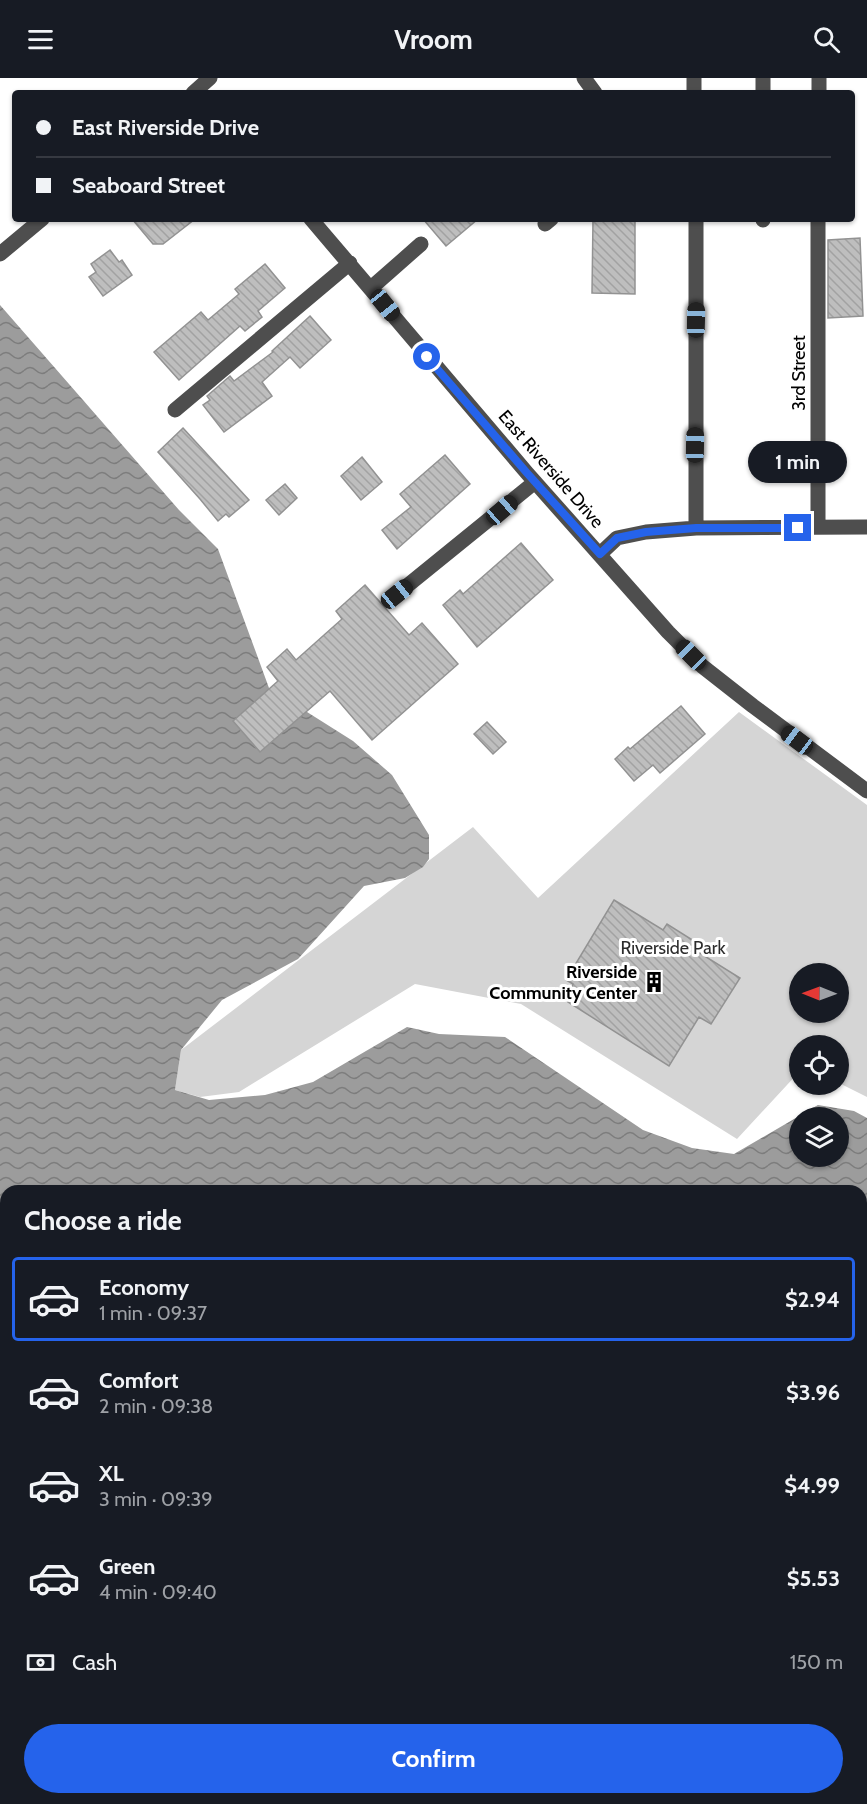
<!DOCTYPE html>
<html lang="en">
<head>
<meta charset="utf-8">
<style>
  :root { --surface:#171b24; --page:#242831; --text:#f1f3f6; --muted:#9ea1a6; --line:#363941; --accent:#2563eb }
  body { margin:0; font-family:Cabin,sans-serif; background:var(--page); color:var(--text); height:100vh; display:flex; flex-direction:column; font-size:22px; white-space:nowrap }
  * { box-sizing:border-box; margin:0 }
  p { font-size:20px; color:var(--muted) }
  .icon { flex:none; width:33px; height:33px; fill:none; stroke:currentColor; stroke-width:2; stroke-linecap:round; stroke-linejoin:round }
  .map { position:relative; flex:1; overflow:hidden }
  .drawer { position:absolute; left:0px; top:1107px; width:867px; height:620px; display:flex; flex-direction:column; background:var(--surface); border-radius:18px 18px 0 0; box-shadow:0 2px 4px #0004 }
  .drawer>* { flex:none }
  .guide { position:absolute; left:12px; top:12px; width:843px; height:132px; border-radius:6px; box-shadow:0 2px 4px #0004; display:grid; align-content:center; height:132px; padding:0 24px; background:var(--surface) }
  .needle { width:39px; rotate:271deg }
  .controls { position:absolute; left:789px; top:885px; display:grid; gap:12px }
  .controls a { display:grid; place-items:center; width:60px; height:60px; border-radius:50%; background:var(--surface); box-shadow:0 2px 4px #0004; font-size:30px }
  .end { position:absolute; width:27px; height:27px; margin:-14px; border:8px solid #2563eb; background:#fff; box-shadow:0 0 0 3px #fff }
  .from { border-radius:50% }
  .bubble { position:absolute; height:42px; border-radius:21px; background:var(--surface); box-shadow:0 2px 4px #0004; font-size:20px; font-weight:700; line-height:42px; text-align:center }
  .car { position:absolute; width:18px; height:36px; margin:-18px -9px; border-radius:8px; box-shadow:0 0 4px 2px #0007; background:linear-gradient(#222 24%,#8ab4d8 0 40%,#222 0 76%,#8ab4d8 0 86%,#222 0) }
  .guide b { display:flex; align-items:center; gap:21px; height:57px; font-size:22px }
  .guide b+b { border-top:2px solid var(--line) }
  .guide i { width:15px; height:15px; background:var(--text) }
  ul { padding:0; list-style:none }
  li { display:flex; align-items:center; gap:18px; height:84px; margin:0 12px 9px; padding:0 12px; border:3px solid transparent; border-radius:6px }
  li div { flex:1 }
  li b { display:block; font-size:22px }
  li em { font-style:normal; font-weight:700 }
  li.on { border-color:var(--accent) }
  li>.icon { width:54px; height:54px; stroke-width:1.5 }
  h2 { padding:0 24px; font-size:27px; line-height:72px }
  .pay { display:flex; align-items:center; gap:15px; height:66px; padding:0 24px; font-size:22px }
  .pay p { margin-inline-start:auto }
  .action { display:flex; gap:12px; margin-top:auto; padding:12px 24px }
  .action a { flex:1; height:69px; border-radius:36px; background:var(--accent); color:#fff; font-size:24px; font-weight:700; line-height:69px; text-align:center }
  header { display:flex; justify-content:space-between; align-items:center; height:78px; padding:0 24px; background:var(--surface); font-size:27px; font-weight:700 }
  .map>svg:first-child { display:block }
  .park { fill:#d5d5d5; fill-rule:evenodd }
  .water { fill:url(#water-waves); fill-rule:evenodd }
  .building { fill:url(#building-back-hatch); stroke:#929292; stroke-width:1.5 }
  .lines { fill:none; stroke-linecap:round; stroke-linejoin:round }
  .minor { stroke:#4e4e4e; stroke-width:15 }
  .route { stroke:#2563eb; stroke-width:8 }
  .labels { text-anchor:middle; dominant-baseline:central; stroke-width:6; stroke-linejoin:round; paint-order:stroke }
  .street-label { font-size:18px; fill:#000; stroke:#fff }
  .park-label { font-size:18px; fill:#2c2c2c; stroke:#fff }
  .poi-label { font-size:18px; font-weight:bold; fill:#000; stroke:#fff; text-anchor:end }
</style>
</head>
<body>
<header><svg class="icon" aria-label="menu" viewBox="0 0 24 24"><path d="M4 6h16M4 12h16M4 18h16"/></svg>Vroom<svg class="icon" aria-label="search" viewBox="0 0 24 24"><circle cx="10" cy="10" r="6"/><path d="M15 15l6 6"/></svg></header>
<div class="map">
<svg width="867" height="1726" viewBox="0 0 867 1726">
  <defs>
    <pattern id="water-waves" width="16" height="10" patternUnits="userSpaceOnUse" patternTransform="scale(1.5)"><rect width="16" height="10" fill="#9c9c9c"/><path d="M0 5q4-4 8 0t8 0" fill="none" stroke="#7d7d7d"/></pattern>
    <pattern id="building-back-hatch" width="6" height="6" patternUnits="userSpaceOnUse" patternTransform="scale(1.5)"><rect width="6" height="6" fill="#bebebe"/><path d="M-1 5l2 2M0 0l6 6M5-1l2 2" fill="none" stroke="#a2a2a2"/></pattern>
  </defs>
  <rect width="100%" height="100%" fill="#fff"/>
  <path class="park" d="M 739,634 L 867,727 L 867,1019 L 839,1005 L 838,968 L 800,968 L 799,994 L 737,1061 L 521,926 L 415,906 L 239,1014 L 200,1019 L 175,1012 L 181,972 L 473,749 L 538,820 ZM 800,896 L 838,896 L 838,934 L 800,934 Z"/>
  <path class="water" d="M 0,227 L 179,432 L 218,471 L 269,610 L 353,663 L 392,697 L 429,757 L 429,781 L 423,789 L 405,800 L 364,808 L 298,881 L 222,922 L 181,972 L 175,1012 L 209,1022 L 265,1017 L 313,1004 L 407,949 L 439,956 L 505,959 L 643,1052 L 692,1070 L 734,1076 L 818,1027 L 854,1033 L 867,1040 L 867,1726 L 0,1726 ZM 800,1040 L 838,1040 L 838,1078 L 800,1078 ZM 6,1113 L 861,1113 L 861,1720 L 6,1720 Z"/>
  <path class="building" d="M 132,141 L 195,141 L 163,166 L 153,166 Z
    M 423,141 L 478,141 L 446,168 Z
    M 593,141 L 635,141 L 635,216 L 592,215 Z
    M 860,160 L 863,238 L 828,240 L 828,162 Z
    M 110,172 L 119,184 L 122,182 L 132,197 L 103,218 L 89,199 L 96,194 L 91,186 Z
    M 265,186 L 285,210 L 258,233 L 262,239 L 245,253 L 240,248 L 179,302 L 154,274 L 201,234 L 208,242 L 239,216 L 235,211 Z
    M 310,238 L 331,262 L 300,290 L 290,279 L 262,304 L 272,318 L 224,354 L 203,327 L 210,322 L 207,318 L 230,298 L 234,303 L 273,274 L 272,273 Z
    M 183,350 L 249,422 L 229,439 L 226,436 L 218,443 L 200,421 L 158,374 Z
    M 445,377 L 470,406 L 397,471 L 382,452 L 411,429 L 400,416 Z
    M 362,379 L 382,404 L 361,422 L 341,398 Z
    M 285,406 L 297,420 L 279,437 L 266,422 Z
    M 521,465 L 553,502 L 477,569 L 443,527 L 460,512 L 463,516 Z
    M 365,507 L 409,557 L 422,545 L 458,586 L 372,662 L 330,613 L 260,674 L 233,643 L 278,603 L 267,589 L 287,571 L 296,582 L 342,541 L 336,533 Z
    M 681,628 L 705,656 L 660,695 L 653,687 L 634,703 L 615,681 L 628,669 L 630,671 Z
    M 487,644 L 506,664 L 493,676 L 474,656 Z
    M 614,822 L 663,852 L 667,846 L 694,863 L 690,869 L 740,900 L 711,946 L 699,939 L 669,988 L 568,924 L 576,912 L 572,909 L 573,906 L 566,902 Z"/>
  <g class="lines">
    <path class="minor" d="M 584,0 L 595,15
      M 763,0 L 763,15
      M 193,15 L 210,0
      M 694,15 L 694,0
      M 819,15 L 819,0
      M 311,141 L 527,395 L 668,554 L 702,588 L 753,628 L 867,713
      M 763,141 L 763,142
      M 545,146 L 551,141
      M 0,176 L 42,141
      M 371,210 L 421,166
      M 175,332 L 350,185
      M 818,449 L 818,141
      M 696,450 L 696,141
      M 600,476 L 617,460 L 646,454 L 696,450 L 867,449
      M 397,516 L 535,404"/>
  </g>
  <g class="lines">
    <path class="route" d="M 427,279 L 527,395 L 600,476 L 617,460 L 646,454 L 696,450 L 798,450"/>
  </g>
  <defs>
    <symbol id="building-bare" viewBox="-9 -9 18 18"><path d="M-4-6H4V6H1V3H-1V6H-4ZM-2.5-4.3h1.7v1.8h-1.7ZM.8-4.3h1.7v1.8H.8ZM-2.5-1h1.7V.8h-1.7ZM.8-1h1.7V.8H.8Z" fill="#000" stroke="#fff" stroke-width="2.5" paint-order="stroke"/></symbol>
  </defs>
  <g fill-rule="evenodd">
    <use href="#building-bare" x="639" y="889" width="30" height="30"/>
  </g>
  <g class="labels">
    <g class="street-label">
      <text transform="translate(799 295) rotate(-90)">3rd Street</text>
      <text transform="translate(551 391) rotate(49)">East Riverside Drive</text>
    </g>
    <g class="park-label">
      <text x="673" y="870">Riverside Park</text>
    </g>
    <g class="poi-label">
      <text x="637" y="894">Riverside<tspan x="637" dy="21">Community Center</tspan></text>
    </g>
  </g>
</svg>
<div class="controls">
<a><svg class="needle" viewBox="-14 -14 28 28"><path d="M0-13l5 13h-10z" fill="#e53935"/><path d="M0 13l5-13h-10z" fill="#9ea1a6"/></svg></a>
<a><svg class="icon" aria-label="locate" viewBox="0 0 24 24"><circle cx="12" cy="12" r="6"/><path d="M12 2v4M12 18v4M2 12h4M18 12h4"/></svg></a>
<a><svg class="icon" aria-label="layers" viewBox="0 0 24 24"><path d="M12 4l9 5-9 5-9-5zM3 14l9 5 9-5"/></svg></a>
</div>
<i class="end from" style="left:427px;top:279px"></i>
<i class="end" style="left:798px;top:450px"></i>
<div class="bubble" style="left:748px;top:363px;width:99px">1 min</div>
<i class="car" style="left:385px;top:227px;rotate:141deg"></i>
<i class="car" style="left:696px;top:242px;rotate:1deg"></i>
<i class="car" style="left:695px;top:367px;rotate:1deg"></i>
<i class="car" style="left:502px;top:432px;rotate:49deg"></i>
<i class="car" style="left:397px;top:516px;rotate:51deg"></i>
<i class="car" style="left:691px;top:577px;rotate:315deg"></i>
<i class="car" style="left:797px;top:662px;rotate:307deg"></i>
<div class="guide">
<b><i class="from"></i>East Riverside Drive</b>
<b><i></i>Seaboard Street</b>
</div>
<section class="drawer">
<h2>Choose a ride</h2>
<ul>
<li class="on"><svg class="icon" aria-label="car" viewBox="0 0 24 24"><path d="M5 17H2v-5l4-1 3-4h7l3 4 3 1v5h-3M9 17h6M6 11h13"/><circle cx="7" cy="17" r="2"/><circle cx="17" cy="17" r="2"/></svg><div><b>Economy</b><p>1 min · 09:37</p></div><em>$2.94</em></li>
<li><svg class="icon" aria-label="car" viewBox="0 0 24 24"><path d="M5 17H2v-5l4-1 3-4h7l3 4 3 1v5h-3M9 17h6M6 11h13"/><circle cx="7" cy="17" r="2"/><circle cx="17" cy="17" r="2"/></svg><div><b>Comfort</b><p>2 min · 09:38</p></div><em>$3.96</em></li>
<li><svg class="icon" aria-label="car" viewBox="0 0 24 24"><path d="M5 17H2v-5l4-1 3-4h7l3 4 3 1v5h-3M9 17h6M6 11h13"/><circle cx="7" cy="17" r="2"/><circle cx="17" cy="17" r="2"/></svg><div><b>XL</b><p>3 min · 09:39</p></div><em>$4.99</em></li>
<li><svg class="icon" aria-label="car" viewBox="0 0 24 24"><path d="M5 17H2v-5l4-1 3-4h7l3 4 3 1v5h-3M9 17h6M6 11h13"/><circle cx="7" cy="17" r="2"/><circle cx="17" cy="17" r="2"/></svg><div><b>Green</b><p>4 min · 09:40</p></div><em>$5.53</em></li>
</ul>
<div class="pay"><svg class="icon" aria-label="cash" viewBox="0 0 24 24"><path d="M3 7h18v10H3z"/><circle cx="12" cy="12" r="2"/></svg>Cash<p>150 m</p></div>
<div class="action"><a>Confirm</a></div>
</section>
</div>
</body>
</html>
